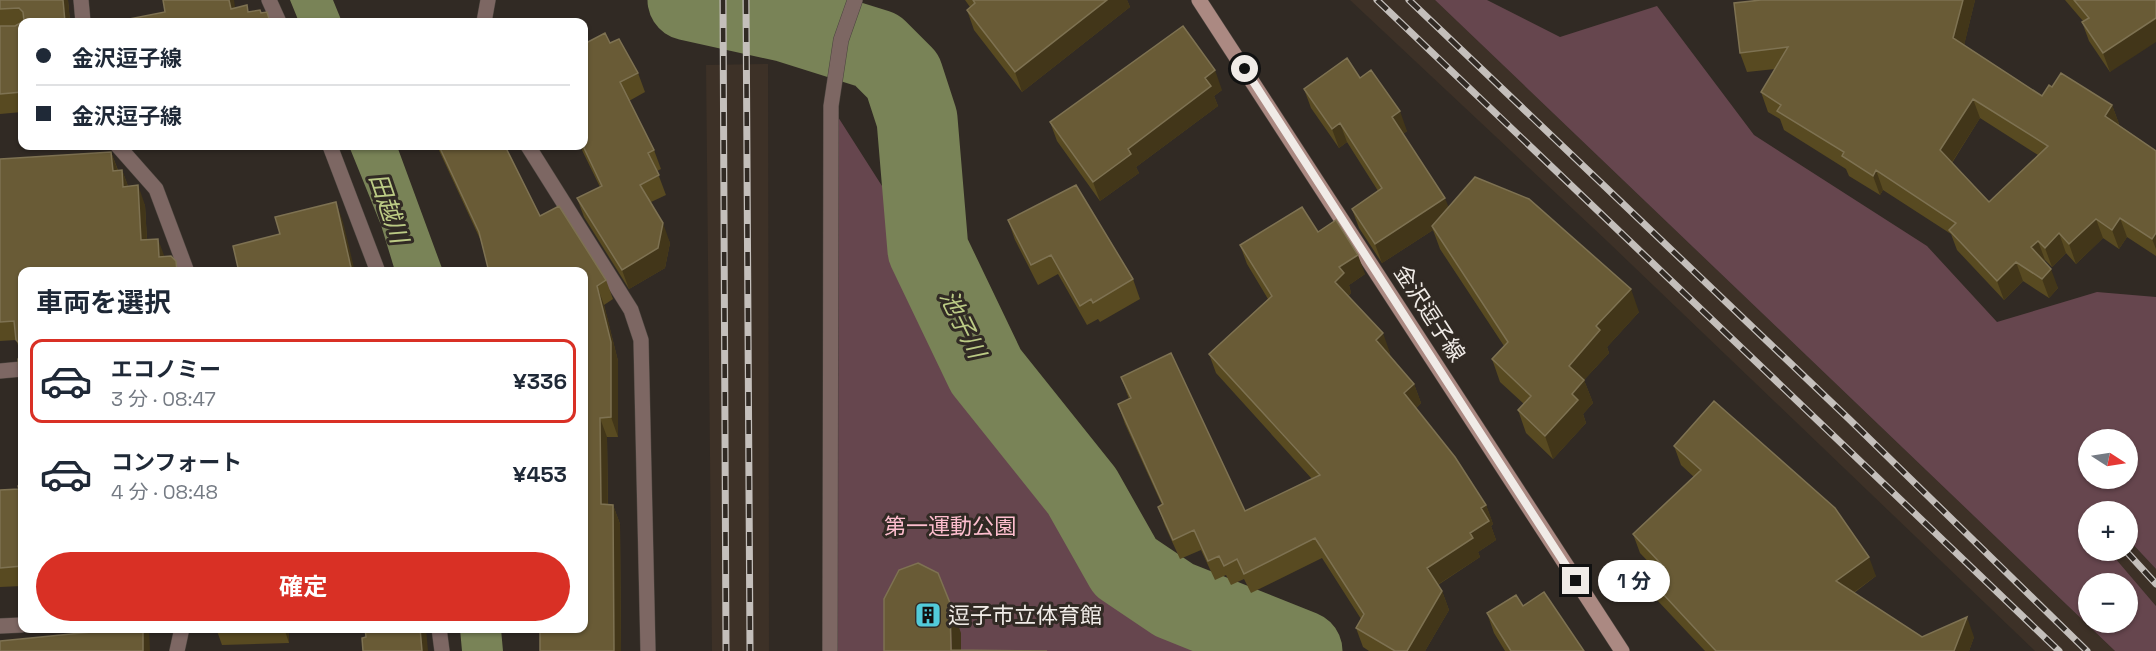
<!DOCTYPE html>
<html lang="ja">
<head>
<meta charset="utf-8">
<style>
  :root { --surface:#fff; --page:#f2f2f3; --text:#1f2937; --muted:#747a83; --line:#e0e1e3; --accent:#d93025 }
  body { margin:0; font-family:"Space Grotesk","Noto Sans JP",sans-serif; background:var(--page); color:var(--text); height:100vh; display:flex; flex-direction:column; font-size:22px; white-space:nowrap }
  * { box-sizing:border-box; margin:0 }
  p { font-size:20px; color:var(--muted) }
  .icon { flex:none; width:33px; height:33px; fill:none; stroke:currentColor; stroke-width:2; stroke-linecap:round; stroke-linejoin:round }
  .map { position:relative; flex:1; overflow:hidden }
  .drawer { position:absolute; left:18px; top:267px; width:570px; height:366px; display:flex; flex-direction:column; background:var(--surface); border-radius:12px; box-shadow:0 2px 4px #0004 }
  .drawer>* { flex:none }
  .hud { position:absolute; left:18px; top:18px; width:570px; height:132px; border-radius:12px; box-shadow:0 2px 4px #0004; display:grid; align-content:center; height:132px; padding:0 18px; background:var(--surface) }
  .needle { width:39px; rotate:102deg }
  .buttons { position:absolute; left:2078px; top:429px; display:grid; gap:12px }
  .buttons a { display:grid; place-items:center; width:60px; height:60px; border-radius:50%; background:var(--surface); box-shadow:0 2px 4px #0004; font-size:30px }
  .end { position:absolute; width:27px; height:27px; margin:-14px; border:8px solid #f0ebe7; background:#111; box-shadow:0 0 0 3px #111 }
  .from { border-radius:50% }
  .bubble { position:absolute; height:42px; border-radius:21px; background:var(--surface); box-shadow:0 2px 4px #0004; font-size:20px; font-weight:700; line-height:42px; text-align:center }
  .hud b { display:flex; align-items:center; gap:21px; height:57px; font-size:22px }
  .hud b+b { border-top:2px solid var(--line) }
  .hud i { width:15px; height:15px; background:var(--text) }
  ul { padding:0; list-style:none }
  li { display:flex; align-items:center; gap:18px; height:84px; margin:0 12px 9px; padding:0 6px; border:3px solid transparent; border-radius:12px }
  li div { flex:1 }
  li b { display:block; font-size:22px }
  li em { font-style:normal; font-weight:700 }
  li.on { border-color:var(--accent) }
  li>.icon { width:54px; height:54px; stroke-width:1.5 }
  h2 { padding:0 18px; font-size:27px; line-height:72px }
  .action { display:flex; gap:12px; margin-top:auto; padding:12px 18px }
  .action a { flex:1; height:69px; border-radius:36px; background:var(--accent); color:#fff; font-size:24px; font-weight:700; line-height:69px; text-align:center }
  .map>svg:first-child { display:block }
  .built { fill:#3d3127 }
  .green { fill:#66464e; fill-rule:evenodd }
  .water { fill:#798357 }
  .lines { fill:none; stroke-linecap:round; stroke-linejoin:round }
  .river { stroke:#798357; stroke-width:81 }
  .minor-casing { stroke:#4c453f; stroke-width:16 }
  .tertiary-casing { stroke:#4c453f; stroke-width:16 }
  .secondary-casing { stroke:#4c453f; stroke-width:16 }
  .minor { stroke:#7d6763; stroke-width:15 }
  .tertiary { stroke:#7d6763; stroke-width:15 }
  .secondary { stroke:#ab8982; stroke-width:15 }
  .rail-casing { stroke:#c4bfbb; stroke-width:7 }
  .rail { stroke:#312a24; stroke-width:4.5; stroke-dasharray:14; stroke-linecap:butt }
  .wall { fill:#584a21; fill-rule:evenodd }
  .shaded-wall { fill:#423619 }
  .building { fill:#695b36; stroke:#7e7252; stroke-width:1.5; fill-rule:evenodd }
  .route { stroke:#f0ebe7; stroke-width:8 }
  .labels { text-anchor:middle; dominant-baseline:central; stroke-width:6; stroke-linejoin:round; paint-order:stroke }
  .street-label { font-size:22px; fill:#f0ebe7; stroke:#312a24 }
  .park-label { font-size:22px; fill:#fdbece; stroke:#312a24 }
  .poi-label { font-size:22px; fill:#f0ebe7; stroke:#312a24; text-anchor:start }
  .water-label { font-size:24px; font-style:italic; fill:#bccb85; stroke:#312a24 }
</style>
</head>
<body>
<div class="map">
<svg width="2156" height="651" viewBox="0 0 2156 651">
  <rect width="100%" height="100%" fill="#312a24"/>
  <path class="built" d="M 1350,0 L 1435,0 L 2115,651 L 2035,651 L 1607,241 Z
    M 768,64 L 769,651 L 712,651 L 706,65 Z
    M 2127,538 L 2156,569 L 2156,606 L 2109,551 L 2127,550 Z"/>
  <path class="green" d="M 1435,0 L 1487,0 L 1560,37 L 1657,6 L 1754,135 L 1927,246 L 1997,322 L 2097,292 L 2156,297 L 2156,569 L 2127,538 L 2127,512 L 2088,512 L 2088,550 L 2109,551 L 2156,606 L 2156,651 L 2115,651 ZM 2088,440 L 2127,440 L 2127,478 L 2088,478 ZM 2088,584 L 2127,584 L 2127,622 L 2088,622 Z
    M 831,106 L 1125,567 L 1305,651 L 824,651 Z"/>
  <path class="water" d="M 290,0 L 333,0 L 342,22 L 299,22 Z
    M 349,146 L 397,146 L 443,271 L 395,271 L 381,225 Z
    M 460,629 L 501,629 L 503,651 L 462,651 Z"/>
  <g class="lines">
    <path class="river" d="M 688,0 L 788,22 L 877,50 L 903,76 L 917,119 L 928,250 L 986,371 L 1082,491 L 1125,567 L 1174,600 L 1302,651"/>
    <defs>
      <path id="minor" d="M 81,0 L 83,22
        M 269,0 L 279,22
        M 484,22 L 488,0
        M 118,146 L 156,189 L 187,272
        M 330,146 L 378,272
        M 528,146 L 631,310 L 641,340 L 648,651
        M 0,371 L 22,369
        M 0,626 L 22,625
        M 439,628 L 442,651
        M 177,651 L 182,628"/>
      <path id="tertiary" d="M 830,651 L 831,106 L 841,40 L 855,0"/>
      <path id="secondary" d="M 1199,0 L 1622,651"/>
    </defs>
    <use href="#minor" class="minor-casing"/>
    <use href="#tertiary" class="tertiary-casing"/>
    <use href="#secondary" class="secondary-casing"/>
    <use href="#minor" class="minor"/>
    <use href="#tertiary" class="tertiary"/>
    <use href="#secondary" class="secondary"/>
    <defs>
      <path id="rail" d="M 723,0 L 726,651
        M 746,0 L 750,651
        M 1377,0 L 2059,651
        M 1409,0 L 1850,420 L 2087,651
        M 2125,550 L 2156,584"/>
    </defs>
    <use href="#rail" class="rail-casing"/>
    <use href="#rail" class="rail"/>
  </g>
  <path class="wall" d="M 0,0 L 68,0 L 70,22 L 22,22 L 22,112 L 0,114 Z
    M 965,0 L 1127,0 L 1130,7 L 1022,92 L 974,30 L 967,10 L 970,7 Z
    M 1761,0 L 1975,0 L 1964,45 L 2042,96 L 2052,87 L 2112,105 L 2119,124 L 2119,125 L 2156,151 L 2156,256 L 2127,237 L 2119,249 L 2103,238 L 2076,264 L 2066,253 L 2052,267 L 2045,260 L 2044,261 L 2058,288 L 2049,298 L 2023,281 L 2004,300 L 1957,250 L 1951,234 L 1883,190 L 1880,195 L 1849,176 L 1846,169 L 1784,130 L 1780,119 L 1768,112 L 1761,92 L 1775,69 L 1747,72 L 1740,53 ZM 1980,118 L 2038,155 L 1989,202 L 1952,163 Z
    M 2065,0 L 2156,0 L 2110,72 L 2089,41 L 2082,22 L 2083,21 Z
    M 610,43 L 638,73 L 645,92 L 629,101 L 654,150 L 661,169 L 657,171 L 666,195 L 651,202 L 670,243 L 665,268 L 629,289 L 584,217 L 577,198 L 600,187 L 580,146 L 584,146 Z
    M 1360,78 L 1407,131 L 1403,134 L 1448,207 L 1639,312 L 1607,347 L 1609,353 L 1584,380 L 1593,403 L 1583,414 L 1586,423 L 1553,459 L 1526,433 L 1518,410 L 1524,404 L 1500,382 L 1492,359 L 1504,346 L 1440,249 L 1433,230 L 1382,263 L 1359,228 L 1352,209 L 1378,191 L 1347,142 L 1339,148 L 1311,108 L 1304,89 Z
    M 1222,90 L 1214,96 L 1218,106 L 1136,167 L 1139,173 L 1100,201 L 1057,141 L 1050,122 Z
    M 437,146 L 505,146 L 540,216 L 606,280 L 613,299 L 604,305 L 618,361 L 618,437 L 607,437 L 608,505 L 613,505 L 620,524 L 621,651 L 584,272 L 481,241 Z
    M 111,152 L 118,170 L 122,170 L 128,186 L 145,205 L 147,240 L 22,272 L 22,405 L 22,356 L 16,340 L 0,341 L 0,159 Z
    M 1008,220 L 1133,279 L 1140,299 L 1100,322 L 1098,319 L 1087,325 L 1058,274 L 1038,285 L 1015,240 Z
    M 1318,232 L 1365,274 L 1349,285 L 1351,293 L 1348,296 L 1390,353 L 1389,354 L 1414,384 L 1421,403 L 1416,408 L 1486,505 L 1493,524 L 1491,526 L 1496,540 L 1478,552 L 1480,557 L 1438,585 L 1442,591 L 1449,610 L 1425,651 L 1369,651 L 1363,647 L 1356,628 L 1361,619 L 1322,558 L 1251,593 L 1244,579 L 1231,585 L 1226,575 L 1215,580 L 1201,550 L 1180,559 L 1165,526 L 1158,507 L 1162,505 L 1125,424 L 1118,404 L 1129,399 L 1121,377 L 1245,511 L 1312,479 L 1216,373 L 1209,354 L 1268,299 L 1247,264 L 1240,245 Z
    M 1674,446 L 1876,576 L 1854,593 L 1922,637 L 1974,637 L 1969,651 L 1705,651 L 1657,600 L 1650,580 L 1658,572 L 1640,553 L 1633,534 L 1694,477 L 1681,465 Z
    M 22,485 L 22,586 L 0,587 L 0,490 L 19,489 Z
    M 1523,606 L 1584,651 L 1505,651 L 1494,633 L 1487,613 Z
    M 216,628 L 289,628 L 289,643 L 222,645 Z"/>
  <path class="shaded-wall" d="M 63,0 L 68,0 L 70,22 L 65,22 Z
    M 229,0 L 234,0 L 237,22 L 231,9 Z
    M 1107,0 L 1127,0 L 1130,7 L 1022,92 L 1015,72 Z
    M 1963,0 L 1975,0 L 1961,58 L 1953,38 Z
    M 2156,18 L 2156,42 L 2110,72 L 2103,53 Z
    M 1215,70 L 1222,90 L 1214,96 L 1218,106 L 1136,167 L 1139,173 L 1100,201 L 1093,182 L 1205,78 Z
    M 1973,99 L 1980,118 L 1947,170 L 1940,150 Z
    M 2112,105 L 2119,124 L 2112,136 L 2105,116 Z
    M 1400,111 L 1407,131 L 1399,137 L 1392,117 Z
    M 1340,123 L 1347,142 L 1339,148 L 1332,129 Z
    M 111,152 L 118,171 L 113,171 Z
    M 122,170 L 129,189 L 123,187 Z
    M 1876,170 L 1883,190 L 1880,195 L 1873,176 Z
    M 138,185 L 145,205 L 148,259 L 141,240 Z
    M 1445,198 L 1453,218 L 1432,226 L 1433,230 L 1382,263 L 1375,244 Z
    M 336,202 L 343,222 L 355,272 L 352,272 Z
    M 2120,218 L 2127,237 L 2119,249 L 2112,230 Z
    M 2096,219 L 2103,238 L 2076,264 L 2069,244 Z
    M 663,223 L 670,243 L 665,268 L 629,289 L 622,270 Z
    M 2059,233 L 2066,253 L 2052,267 L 2045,248 Z
    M 2156,233 L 2156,249 L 2152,239 Z
    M 158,239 L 165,258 L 159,257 Z
    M 2038,241 L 2045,260 L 2038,267 L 2031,247 Z
    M 1358,255 L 1365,274 L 1349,285 L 1351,293 L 1342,301 L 1335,282 L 1339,267 Z
    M 2016,262 L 2023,281 L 2004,300 L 1997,281 Z
    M 2051,269 L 2058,288 L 2049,298 L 2042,279 Z
    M 597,286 L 604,305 L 618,361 L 618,437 L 611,417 Z
    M 1631,289 L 1639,312 L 1607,347 L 1609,353 L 1584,380 L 1593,403 L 1583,414 L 1586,423 L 1553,459 L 1545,436 L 1572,394 L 1569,366 L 1596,326 Z
    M 1383,333 L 1390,353 L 1383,359 L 1376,340 Z
    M 1414,384 L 1421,403 L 1411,413 L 1404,393 Z
    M 600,418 L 607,437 L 608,524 L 601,504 Z
    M 613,505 L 620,524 L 621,651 L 614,651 Z
    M 1486,505 L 1493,524 L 1491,526 L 1496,540 L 1478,552 L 1480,557 L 1434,587 L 1427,568 L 1470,533 L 1481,508 Z
    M 1869,557 L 1876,576 L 1843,600 L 1836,581 Z
    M 1442,591 L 1449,610 L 1425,651 L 1407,651 Z
    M 950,603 L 961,633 L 961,651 L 952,651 Z
    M 1967,617 L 1974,637 L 1969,651 L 1954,651 Z
    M 143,628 L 149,628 L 150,651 L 143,651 Z
    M 284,628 L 289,628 L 289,643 Z
    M 420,628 L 426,628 L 428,651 L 422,651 Z"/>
  <path class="building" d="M 0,0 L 63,0 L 65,22 L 22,22 L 22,92 L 0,94 L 0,26 L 15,26 L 24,21 L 23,12 L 19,8 L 0,9 Z
    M 163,0 L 229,0 L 231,9 L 247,5 L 248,12 L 260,10 L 261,13 L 267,12 L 270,22 L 114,22 L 165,12 Z
    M 973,0 L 1107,0 L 1015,72 L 967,10 L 975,3 Z
    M 1761,0 L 1963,0 L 1953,38 L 2042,96 L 2049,85 L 2052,87 L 2061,73 L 2112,105 L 2105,116 L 2156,151 L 2156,233 L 2152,239 L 2120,218 L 2112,230 L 2096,219 L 2069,244 L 2059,233 L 2045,248 L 2038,241 L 2031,247 L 2051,269 L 2042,279 L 2016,262 L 1997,281 L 1949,230 L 1956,223 L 1876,170 L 1873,176 L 1842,156 L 1844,152 L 1777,111 L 1781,105 L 1761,92 L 1788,47 L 1740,53 L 1734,3 ZM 1973,99 L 2048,146 L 1989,202 L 1940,150 Z
    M 2074,0 L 2156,0 L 2156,18 L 2103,53 L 2082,22 L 2089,18 Z
    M 562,19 L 563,22 L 556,22 Z
    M 1183,26 L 1215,70 L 1205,78 L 1211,86 L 1128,149 L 1131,154 L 1093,182 L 1050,122 Z
    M 605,33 L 610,43 L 619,39 L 638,73 L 620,82 L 654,150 L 648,153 L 659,175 L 640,185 L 663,223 L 658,248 L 622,270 L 577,198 L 602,186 L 583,146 L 584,146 L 584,44 Z
    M 1347,58 L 1360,78 L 1371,70 L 1400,111 L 1392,117 L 1445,198 L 1375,244 L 1352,209 L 1382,188 L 1340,123 L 1332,129 L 1304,89 Z
    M 439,146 L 505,146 L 540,216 L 559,206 L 606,280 L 597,286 L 611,342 L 611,417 L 600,418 L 601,504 L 613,505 L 614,651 L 540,651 L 540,628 L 584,628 L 584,272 L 489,272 L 479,232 Z
    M 111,152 L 113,171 L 122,170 L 123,187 L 138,185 L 141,240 L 158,239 L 159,257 L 171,256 L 176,261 L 177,272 L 22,272 L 22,346 L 16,340 L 14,321 L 0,322 L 0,159 Z
    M 1475,177 L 1529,199 L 1631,289 L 1596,326 L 1600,330 L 1569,366 L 1584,380 L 1572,394 L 1578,400 L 1545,436 L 1518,410 L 1531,396 L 1492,359 L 1508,342 L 1432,226 Z
    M 1076,185 L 1133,279 L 1093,303 L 1091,299 L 1080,306 L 1051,255 L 1031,265 L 1008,220 Z
    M 336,202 L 352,272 L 239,272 L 233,246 L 280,234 L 275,217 Z
    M 1302,207 L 1318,232 L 1336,220 L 1358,255 L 1339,267 L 1344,273 L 1335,282 L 1383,333 L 1376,340 L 1414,384 L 1404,393 L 1455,457 L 1486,505 L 1481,508 L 1489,521 L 1470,533 L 1473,538 L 1427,568 L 1442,591 L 1407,651 L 1395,651 L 1356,628 L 1364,614 L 1315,538 L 1244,574 L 1237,559 L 1224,566 L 1219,556 L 1208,561 L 1194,530 L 1173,540 L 1158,507 L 1163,504 L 1118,404 L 1131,398 L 1121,377 L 1171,353 L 1245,511 L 1320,475 L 1209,354 L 1272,296 L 1240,245 Z
    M 22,355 L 22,405 L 18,359 Z
    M 1714,401 L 1835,508 L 1869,557 L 1836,581 L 1922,637 L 1967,617 L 1954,651 L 1716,651 L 1650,580 L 1664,567 L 1633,534 L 1701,470 L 1674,446 Z
    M 22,485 L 22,566 L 0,568 L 0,490 L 19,489 L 18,486 Z
    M 918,563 L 938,573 L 950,603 L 951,650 L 1047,651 L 884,651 L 884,599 L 899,570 Z
    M 1544,592 L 1584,651 L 1511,651 L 1487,613 L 1516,595 L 1523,606 Z
    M 100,628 L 143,628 L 143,651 L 0,651 L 0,641 L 101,631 Z
    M 365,628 L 420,628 L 422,651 L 363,651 L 362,638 L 366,637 Z"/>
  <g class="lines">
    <path class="route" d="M 1245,69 L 1576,581"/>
  </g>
  <defs>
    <symbol id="building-square" viewBox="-11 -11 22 22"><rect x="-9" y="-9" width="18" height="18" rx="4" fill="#52cbda" stroke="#312a24"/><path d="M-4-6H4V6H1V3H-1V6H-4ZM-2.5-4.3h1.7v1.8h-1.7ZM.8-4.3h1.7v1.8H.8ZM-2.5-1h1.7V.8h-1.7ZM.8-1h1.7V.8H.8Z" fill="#111"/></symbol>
  </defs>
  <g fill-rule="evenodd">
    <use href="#building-square" x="913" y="600" width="30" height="30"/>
  </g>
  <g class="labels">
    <g class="street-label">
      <text transform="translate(1430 313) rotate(57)">金沢逗子線</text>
    </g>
    <g class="park-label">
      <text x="950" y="526">第一運動公園</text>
    </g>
    <g class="poi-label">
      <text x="948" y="615">逗子市立体育館</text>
    </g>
    <g class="water-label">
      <text transform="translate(389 208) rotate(71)">田越川</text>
      <text transform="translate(963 324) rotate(64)">池子川</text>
    </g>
  </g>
</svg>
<div class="buttons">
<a><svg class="needle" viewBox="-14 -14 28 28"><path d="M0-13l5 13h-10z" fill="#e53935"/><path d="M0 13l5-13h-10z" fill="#747a83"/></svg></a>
<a>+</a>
<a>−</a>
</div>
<i class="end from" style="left:1245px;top:69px"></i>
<i class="end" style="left:1576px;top:581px"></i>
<div class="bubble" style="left:1598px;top:560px;width:72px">1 分</div>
<div class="hud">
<b><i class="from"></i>金沢逗子線</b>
<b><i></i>金沢逗子線</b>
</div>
<section class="drawer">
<h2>車両を選択</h2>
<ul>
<li class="on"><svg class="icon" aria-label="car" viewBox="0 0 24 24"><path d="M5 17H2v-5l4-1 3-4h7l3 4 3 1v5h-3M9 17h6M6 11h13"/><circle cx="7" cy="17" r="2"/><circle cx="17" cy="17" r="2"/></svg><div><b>エコノミー</b><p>3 分 · 08:47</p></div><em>¥336</em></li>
<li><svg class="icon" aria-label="car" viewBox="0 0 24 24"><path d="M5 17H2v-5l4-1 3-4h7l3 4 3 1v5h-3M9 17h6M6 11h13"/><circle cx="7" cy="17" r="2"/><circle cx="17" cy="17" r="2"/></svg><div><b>コンフォート</b><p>4 分 · 08:48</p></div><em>¥453</em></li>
</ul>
<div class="action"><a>確定</a></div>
</section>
</div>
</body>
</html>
